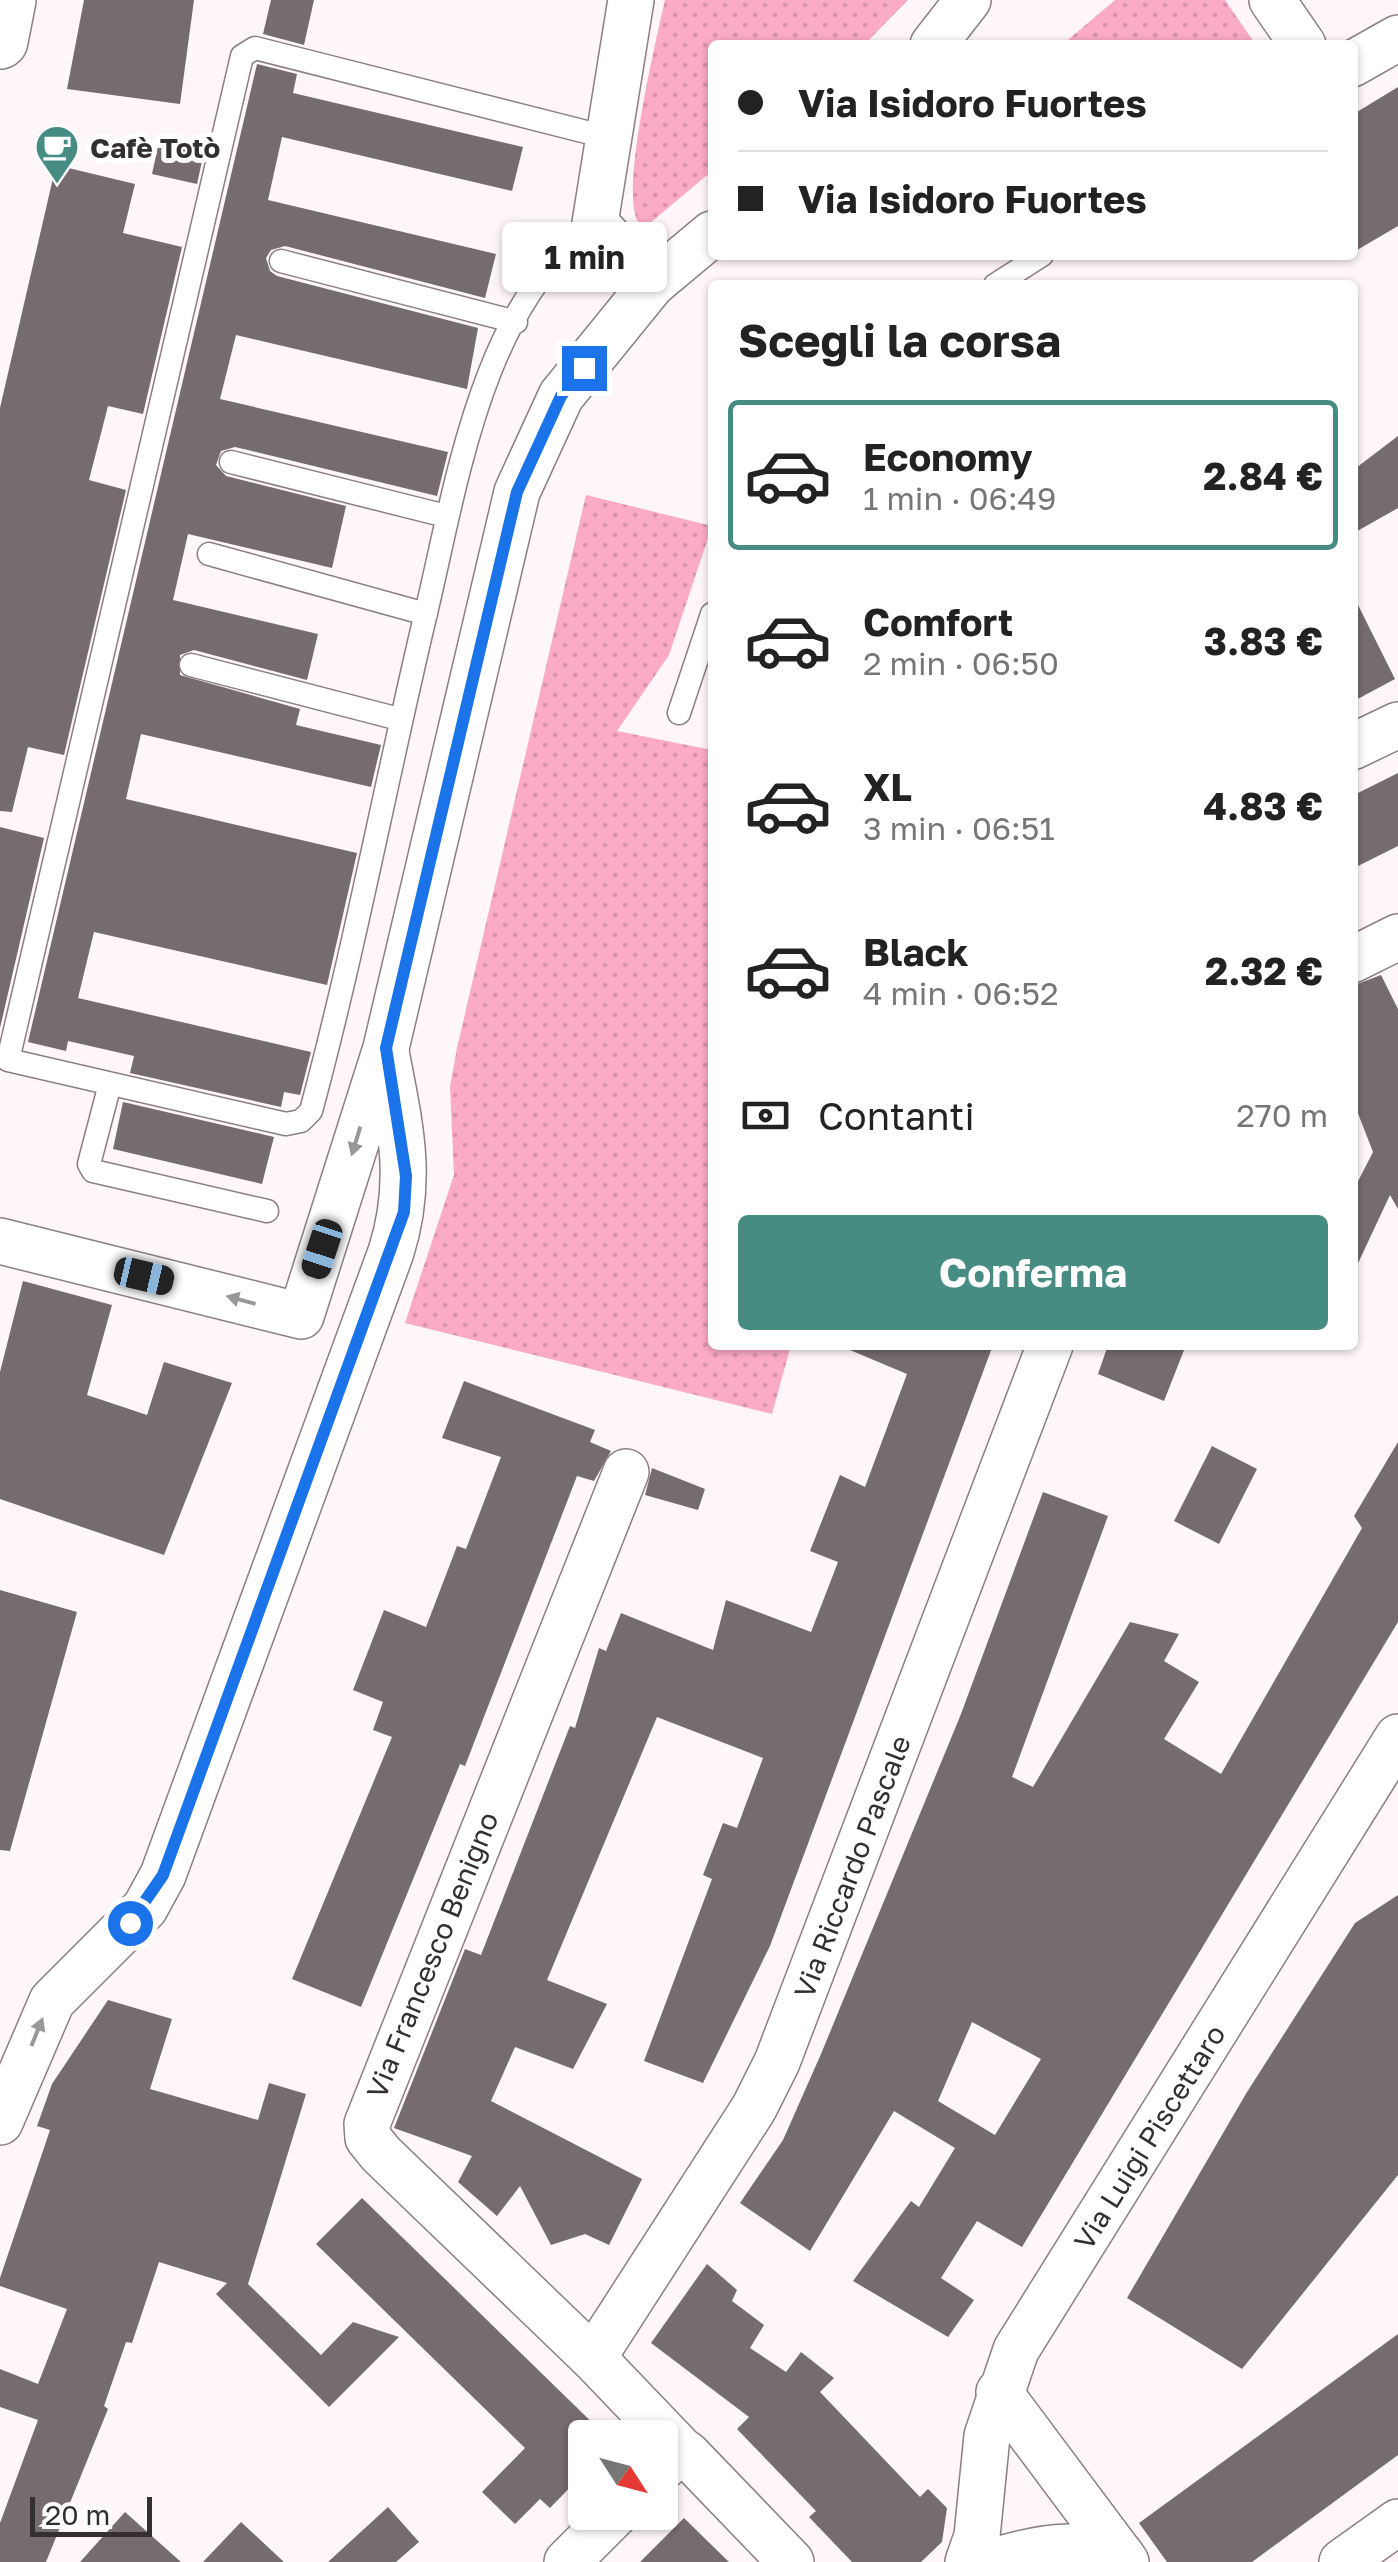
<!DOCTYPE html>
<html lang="it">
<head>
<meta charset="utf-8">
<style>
  :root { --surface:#fff; --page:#f2f2f2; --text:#222; --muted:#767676; --line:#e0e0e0; --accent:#468c83 }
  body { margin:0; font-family:"Golos Text",sans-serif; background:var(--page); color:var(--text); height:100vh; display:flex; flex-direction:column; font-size:38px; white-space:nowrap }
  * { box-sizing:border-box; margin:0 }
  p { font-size:32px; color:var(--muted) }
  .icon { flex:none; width:55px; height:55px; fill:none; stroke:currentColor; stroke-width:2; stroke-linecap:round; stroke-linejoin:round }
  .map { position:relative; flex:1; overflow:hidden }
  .sheet { position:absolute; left:708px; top:280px; width:650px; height:1070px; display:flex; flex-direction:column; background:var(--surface); border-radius:10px; box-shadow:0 2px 8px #0004 }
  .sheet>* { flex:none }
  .hud { position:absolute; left:708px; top:40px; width:650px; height:220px; border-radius:10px; box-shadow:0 2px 8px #0004; display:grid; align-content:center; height:220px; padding:0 30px; background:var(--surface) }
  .needle { width:65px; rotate:126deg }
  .controls { position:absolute; left:568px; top:2420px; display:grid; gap:20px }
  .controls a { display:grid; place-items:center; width:110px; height:110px; border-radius:10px; background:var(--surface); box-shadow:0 2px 8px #0004; font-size:50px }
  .scale { position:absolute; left:30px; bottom:25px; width:122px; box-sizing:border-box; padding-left:10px; border:5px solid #332f30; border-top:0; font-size:28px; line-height:35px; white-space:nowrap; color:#332f30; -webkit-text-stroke:8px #fff; paint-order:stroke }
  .end { position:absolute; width:45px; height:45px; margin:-22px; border:12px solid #1a73e8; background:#fff; box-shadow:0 0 0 5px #fff }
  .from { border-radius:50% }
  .bubble { position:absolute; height:70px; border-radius:10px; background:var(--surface); box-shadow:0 2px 8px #0004; font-size:32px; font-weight:700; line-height:70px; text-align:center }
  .car { position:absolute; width:30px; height:60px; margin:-30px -15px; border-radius:12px; box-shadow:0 0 8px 2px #0007; background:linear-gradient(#222 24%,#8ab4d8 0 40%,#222 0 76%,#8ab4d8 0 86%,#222 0) }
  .hud b { display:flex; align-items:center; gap:35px; height:95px; font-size:38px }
  .hud b+b { border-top:2px solid var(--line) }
  .hud i { width:25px; height:25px; background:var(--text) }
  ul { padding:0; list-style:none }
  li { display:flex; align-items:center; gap:30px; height:150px; margin:0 20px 15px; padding:0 10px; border:5px solid transparent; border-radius:10px }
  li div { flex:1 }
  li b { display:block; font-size:38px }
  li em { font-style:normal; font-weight:700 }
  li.on { border-color:var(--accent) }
  li>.icon { width:90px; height:90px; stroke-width:1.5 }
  h2 { padding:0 30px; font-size:45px; line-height:120px }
  .pay { display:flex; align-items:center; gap:25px; height:110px; padding:0 30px; font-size:38px }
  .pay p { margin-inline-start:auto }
  .button { display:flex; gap:20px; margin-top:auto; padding:20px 30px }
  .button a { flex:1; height:115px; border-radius:10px; background:var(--accent); color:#fff; font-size:40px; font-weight:700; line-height:115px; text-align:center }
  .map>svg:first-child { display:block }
  .grass { fill:url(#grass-dots) }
  .building { fill:#766b6e; fill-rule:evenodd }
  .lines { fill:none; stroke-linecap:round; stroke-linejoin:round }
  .lane-casing { stroke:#8b7f82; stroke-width:25 }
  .street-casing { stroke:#8b7f82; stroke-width:48 }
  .secondary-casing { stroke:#8b7f82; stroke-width:58 }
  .lane { stroke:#fff; stroke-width:22 }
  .street { stroke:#fff; stroke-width:45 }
  .secondary { stroke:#fff; stroke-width:55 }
  .oneway { fill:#999798 }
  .route { stroke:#1a73e8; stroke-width:12 }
  .labels { text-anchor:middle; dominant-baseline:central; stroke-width:10; stroke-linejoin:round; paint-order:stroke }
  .poi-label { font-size:28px; font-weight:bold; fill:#332f30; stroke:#fff; text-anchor:start }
  .street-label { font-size:28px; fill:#332f30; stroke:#fff }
</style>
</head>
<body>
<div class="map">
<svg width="1398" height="2562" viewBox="0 0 1398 2562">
  <defs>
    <pattern id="grass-dots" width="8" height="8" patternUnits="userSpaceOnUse" patternTransform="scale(2.5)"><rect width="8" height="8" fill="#fcabc5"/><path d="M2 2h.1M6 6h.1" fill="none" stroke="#d893aa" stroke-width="1.8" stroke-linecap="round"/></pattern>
  </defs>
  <rect width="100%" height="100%" fill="#fef6f8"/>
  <path class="grass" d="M 665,0 L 908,0 L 864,45 L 712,45 L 712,171 L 649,224 L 640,224 C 617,203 657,36 665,0 Z
    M 1115,0 L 1225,0 L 1256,45 L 1062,45 Z
    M 586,495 L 712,526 L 669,655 L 617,731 L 712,750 L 712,1345 L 791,1345 L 772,1414 L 405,1323 L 454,1175 L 450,1087 L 457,1048 Z"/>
  <path class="building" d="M 84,0 L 194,0 L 180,104 L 67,89 Z
    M 271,0 L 314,0 L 304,45 L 263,34 Z
    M 257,64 L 297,74 L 293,93 L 523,147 L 512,191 L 282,137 L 268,200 L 496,254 L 485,298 L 285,246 L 271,250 L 266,258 L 270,271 L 277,276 L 478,328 L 467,389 L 236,335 L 220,399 L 448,452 L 437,496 L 235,447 L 221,451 L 216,465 L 226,476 L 346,506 L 332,568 L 188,534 L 173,600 L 318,634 L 307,680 L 194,650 L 180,655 L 180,675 L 300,709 L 296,725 L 381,745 L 371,787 L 141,734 L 126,799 L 357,853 L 327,985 L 94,932 L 78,998 L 311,1052 L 300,1095 L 284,1092 L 281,1107 L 130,1073 L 134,1056 L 68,1041 L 66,1051 L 28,1042 Z
    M 1398,87 L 1398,226 L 1352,253 L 1352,115 Z
    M 159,142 L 204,152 L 197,184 L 152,174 Z
    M 56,165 L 135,184 L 123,233 L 182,247 L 143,414 L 108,406 L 89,480 L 126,490 L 64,755 L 28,747 L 12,812 L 0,811 L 0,408 Z
    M 1398,436 L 1398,508 L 1352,534 L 1352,471 Z
    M 1352,593 L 1395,679 L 1352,702 Z
    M 1398,773 L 1398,846 L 1352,869 L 1352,796 Z
    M 0,827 L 44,838 L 0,1028 Z
    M 1381,975 L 1398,1009 L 1398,1209 L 1390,1195 L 1352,1276 L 1352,1193 L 1373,1152 L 1352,1098 L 1352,986 Z
    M 123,1102 L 274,1137 L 262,1184 L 113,1149 Z
    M 23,1281 L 112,1305 L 87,1395 L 147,1415 L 164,1362 L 232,1383 L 164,1555 L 0,1499 L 0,1372 Z
    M 838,1345 L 993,1345 L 770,1946 L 703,2083 L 644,2061 L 712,1879 L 703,1875 L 723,1823 L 737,1828 L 763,1758 L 657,1717 L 547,1980 L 607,2004 L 573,2069 L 515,2047 L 491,2101 L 642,2179 L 609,2245 L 585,2234 L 551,2245 L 520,2186 L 497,2216 L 458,2182 L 472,2156 L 394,2128 L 465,1949 L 481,1955 L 570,1726 L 575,1728 L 599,1648 L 606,1651 L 621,1613 L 713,1650 L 726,1600 L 811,1632 L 838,1562 L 810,1551 L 840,1475 L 865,1487 L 907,1374 Z
    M 1108,1345 L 1186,1345 L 1164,1401 L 1098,1374 Z
    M 464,1381 L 595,1430 L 590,1442 L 611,1451 L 594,1481 L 577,1476 L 465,1766 L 460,1764 L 361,2007 L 292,1979 L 392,1737 L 373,1730 L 383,1702 L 353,1690 L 384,1610 L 426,1627 L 457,1546 L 466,1549 L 501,1457 L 442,1438 Z
    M 1398,1442 L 1398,1622 L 1022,2247 L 977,2221 L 941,2278 L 974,2300 L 948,2337 L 853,2281 L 911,2201 L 919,2207 L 955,2148 L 894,2111 L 810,2251 L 740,2203 L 783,2140 L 821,2054 L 961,1714 L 1043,1492 L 1108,1516 L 1012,1777 L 1033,1787 L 1130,1622 L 1179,1634 L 1164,1661 L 1199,1682 L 1164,1739 L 1221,1774 L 1362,1528 L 1354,1516 ZM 972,2022 L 1041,2059 L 995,2135 L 938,2101 Z
    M 1212,1446 L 1257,1469 L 1219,1544 L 1174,1521 Z
    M 652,1468 L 705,1489 L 698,1510 L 645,1495 Z
    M 0,1590 L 77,1612 L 10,1851 L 0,1850 Z
    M 1398,1895 L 1398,2175 L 1242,2369 L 1127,2298 L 1247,2092 L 1355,1923 Z
    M 108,2000 L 172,2019 L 150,2089 L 258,2120 L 269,2083 L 306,2094 L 248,2284 L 321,2355 L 353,2322 L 399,2337 L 329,2407 L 216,2294 L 227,2283 L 159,2262 L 132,2343 L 126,2342 L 104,2406 L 108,2409 L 46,2562 L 0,2562 L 0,2523 L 38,2420 L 0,2407 L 0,2369 L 38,2384 L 67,2309 L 0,2286 L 0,2278 L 50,2130 L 37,2126 L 52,2084 Z
    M 362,2198 L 608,2438 L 585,2438 L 585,2472 L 550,2508 L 540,2499 L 515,2524 L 482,2492 L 525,2448 L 316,2244 Z
    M 707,2264 L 737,2290 L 732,2301 L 764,2325 L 750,2348 L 786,2372 L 801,2352 L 834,2378 L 820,2392 L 920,2497 L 928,2489 L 947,2508 L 942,2542 L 921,2562 L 852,2562 L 809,2517 L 816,2511 L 737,2429 L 749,2417 L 651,2343 Z
    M 1398,2334 L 1398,2455 L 1252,2562 L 1167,2562 L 1139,2523 Z
    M 388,2507 L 419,2542 L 396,2562 L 328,2562 Z
    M 125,2512 L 181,2562 L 80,2562 Z
    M 684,2518 L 729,2562 L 640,2562 Z
    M 241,2522 L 284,2562 L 203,2562 Z"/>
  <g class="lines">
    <defs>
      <path id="lane" d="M 595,223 C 480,306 456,489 425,617 C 386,781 355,948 311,1111 L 301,1121 L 286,1124 L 8,1060 L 242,56 L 255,48 L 606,137
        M 281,261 L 516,322
        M 995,285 L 1042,255
        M 231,462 L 446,516
        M 209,554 L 426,614
        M 191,665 L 399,719
        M 679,713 L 712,614
        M 110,1084 L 89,1164 L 93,1171 L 267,1211"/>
      <g id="street">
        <path d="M 631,0 L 595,223 L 652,284"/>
        <path d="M 1272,0 L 1303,45"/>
        <path d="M 933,45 L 968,0"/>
        <path d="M 1352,64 L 1398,38"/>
        <path d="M 1352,747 L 1398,725"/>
        <path d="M 1352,960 L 1398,937"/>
        <path d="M 0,1241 L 301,1316 L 386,1048 L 517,492 L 561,396 L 652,284 L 712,234"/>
        <path d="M 626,1472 L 367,2124 L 368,2138 L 381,2154 L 593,2358 L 683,2452"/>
        <path d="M 0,2122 L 52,2001 L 145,1908 L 163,1875 L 391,1252 C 414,1180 400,1125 386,1052"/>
        <path id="s1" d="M 593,2358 L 754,2108 L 777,2062 L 1050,1345"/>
        <path d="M 999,2392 L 1126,2562"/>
        <path d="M 661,2469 L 677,2454 L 687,2454 L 791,2562"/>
        <path d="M 567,2562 L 617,2512"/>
        <path id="s2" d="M 968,2562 L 977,2536 L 987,2436 L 1016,2350 L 1398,1737"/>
        <path d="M 991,2562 C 1036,2548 1076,2540 1121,2555"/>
        <path d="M 1342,2562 L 1398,2522"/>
      </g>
      <path id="secondary" d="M 0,41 L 8,0"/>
    </defs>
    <use href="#lane" class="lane-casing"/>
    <use href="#street" class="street-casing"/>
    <use href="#secondary" class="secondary-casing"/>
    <use href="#lane" class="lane"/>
    <use href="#street" class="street"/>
    <use href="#secondary" class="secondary"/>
  </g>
  <defs><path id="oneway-solid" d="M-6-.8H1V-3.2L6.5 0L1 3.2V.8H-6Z" transform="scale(2.5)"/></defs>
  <g class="oneway">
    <use href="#oneway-solid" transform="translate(356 1141) rotate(107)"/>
    <use href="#oneway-solid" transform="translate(241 1300) rotate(-165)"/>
    <use href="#oneway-solid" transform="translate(37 2032) rotate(-68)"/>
  </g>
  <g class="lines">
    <path class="route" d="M 130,1923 L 163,1875 L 404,1212 L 406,1176 L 386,1048 L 517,492 L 561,396 L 584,368"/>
  </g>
  <defs>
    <symbol id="cafe-pin" viewBox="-11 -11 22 30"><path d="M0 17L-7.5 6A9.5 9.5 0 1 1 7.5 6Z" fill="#468c83" stroke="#fff"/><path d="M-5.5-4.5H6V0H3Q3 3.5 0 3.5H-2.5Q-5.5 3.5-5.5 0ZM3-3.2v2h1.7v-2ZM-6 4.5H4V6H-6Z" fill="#fff"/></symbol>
  </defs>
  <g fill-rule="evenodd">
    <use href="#cafe-pin" x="32" y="122" width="50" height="68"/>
  </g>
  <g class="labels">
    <g class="poi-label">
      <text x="90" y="147">Cafè Totò</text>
    </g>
    <g class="street-label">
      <text stroke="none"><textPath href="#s1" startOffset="558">Via Riccardo Pascale</textPath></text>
      <text transform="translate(432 1955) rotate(-68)">Via Francesco Benigno</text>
      <text stroke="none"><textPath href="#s2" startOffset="470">Via Luigi Piscettaro</textPath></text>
    </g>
  </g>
</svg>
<div class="controls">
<a><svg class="needle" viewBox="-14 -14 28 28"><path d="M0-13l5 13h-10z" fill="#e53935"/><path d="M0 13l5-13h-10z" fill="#767676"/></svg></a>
</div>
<div class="scale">20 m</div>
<i class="end from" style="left:130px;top:1923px"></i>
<i class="end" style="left:584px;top:368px"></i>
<div class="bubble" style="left:502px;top:222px;width:165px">1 min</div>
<i class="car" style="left:322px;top:1249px;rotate:198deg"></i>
<i class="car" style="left:144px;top:1276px;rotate:103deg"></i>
<div class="hud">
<b><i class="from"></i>Via Isidoro Fuortes</b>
<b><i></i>Via Isidoro Fuortes</b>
</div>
<section class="sheet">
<h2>Scegli la corsa</h2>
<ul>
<li class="on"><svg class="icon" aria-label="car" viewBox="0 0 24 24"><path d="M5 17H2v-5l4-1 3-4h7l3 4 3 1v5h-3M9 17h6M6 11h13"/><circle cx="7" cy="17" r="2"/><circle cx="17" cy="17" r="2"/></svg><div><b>Economy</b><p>1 min · 06:49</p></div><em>2.84 €</em></li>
<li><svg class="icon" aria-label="car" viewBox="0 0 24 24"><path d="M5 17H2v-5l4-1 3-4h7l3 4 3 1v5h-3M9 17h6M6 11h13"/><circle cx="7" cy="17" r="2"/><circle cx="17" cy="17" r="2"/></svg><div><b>Comfort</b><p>2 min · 06:50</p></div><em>3.83 €</em></li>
<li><svg class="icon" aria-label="car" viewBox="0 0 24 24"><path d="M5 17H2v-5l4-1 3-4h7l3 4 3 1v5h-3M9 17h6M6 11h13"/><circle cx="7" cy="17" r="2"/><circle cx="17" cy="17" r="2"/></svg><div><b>XL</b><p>3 min · 06:51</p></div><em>4.83 €</em></li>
<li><svg class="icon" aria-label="car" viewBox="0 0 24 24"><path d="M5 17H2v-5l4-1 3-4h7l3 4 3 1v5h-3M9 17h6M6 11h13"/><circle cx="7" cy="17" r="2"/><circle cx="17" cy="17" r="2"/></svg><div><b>Black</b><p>4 min · 06:52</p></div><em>2.32 €</em></li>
</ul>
<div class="pay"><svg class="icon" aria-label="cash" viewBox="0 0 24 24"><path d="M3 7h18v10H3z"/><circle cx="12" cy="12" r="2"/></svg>Contanti<p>270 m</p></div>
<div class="button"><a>Conferma</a></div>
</section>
</div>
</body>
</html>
